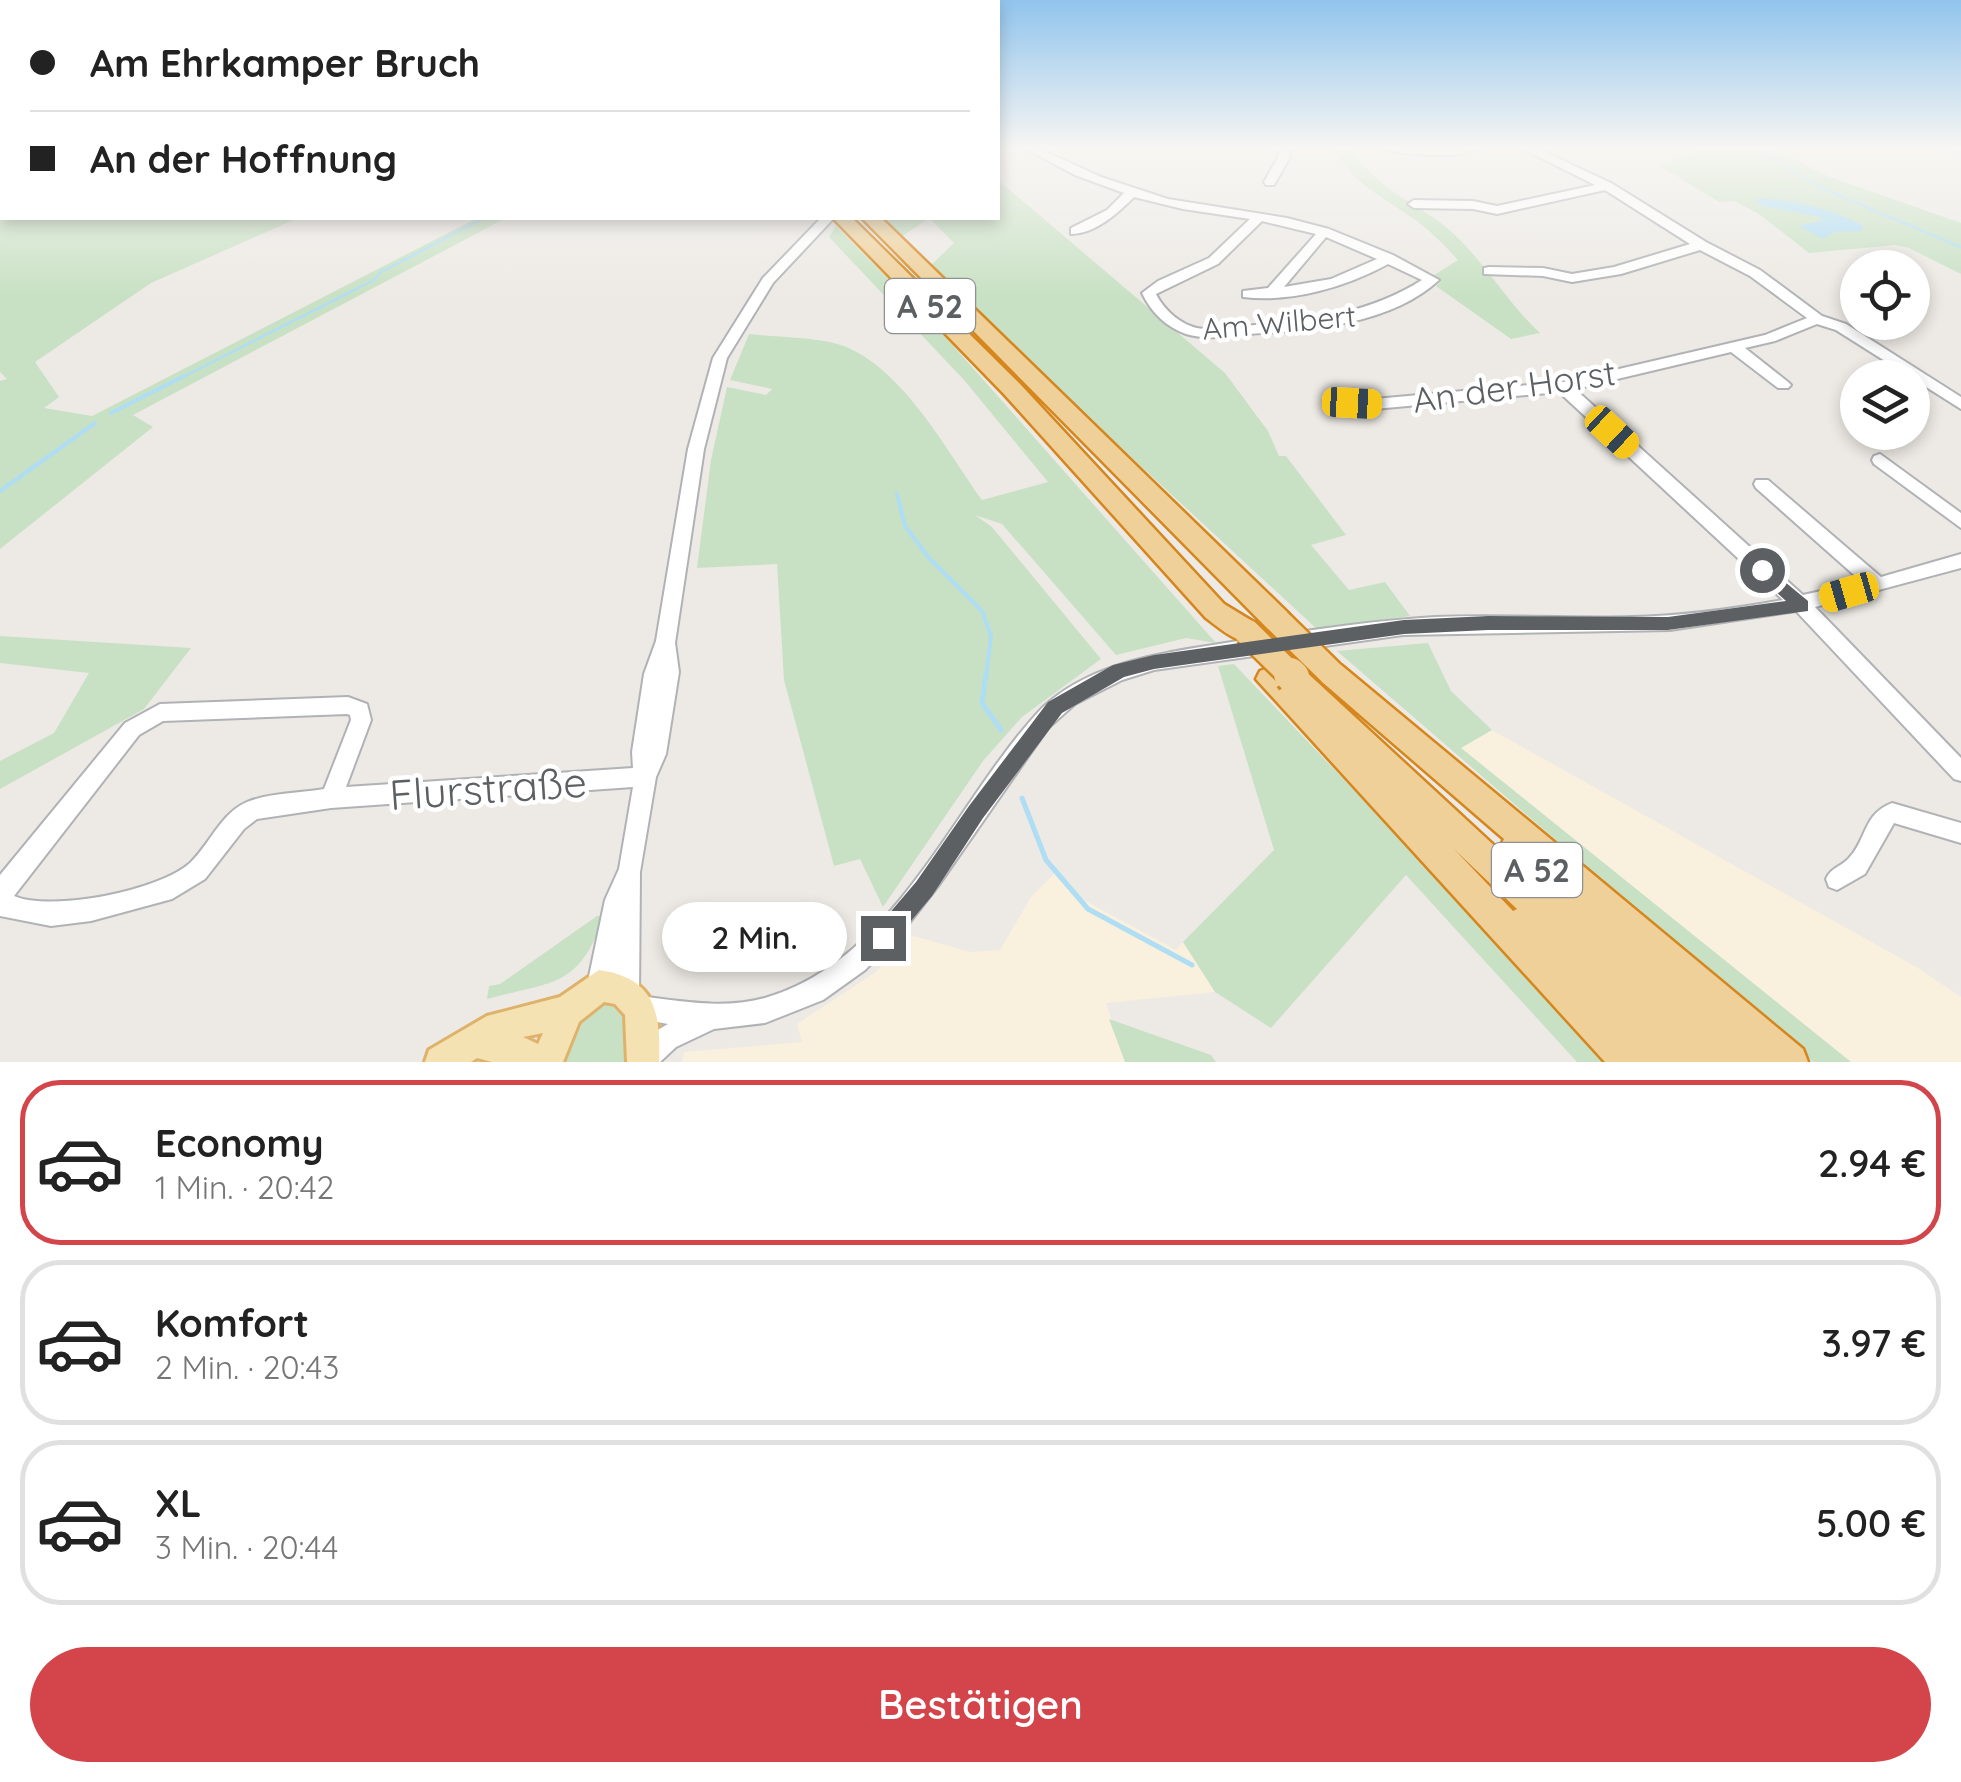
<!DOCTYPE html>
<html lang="de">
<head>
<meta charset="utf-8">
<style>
  :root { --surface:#fff; --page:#f6f6f6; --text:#222; --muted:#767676; --line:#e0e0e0; --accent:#d3454a }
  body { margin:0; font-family:Quicksand,sans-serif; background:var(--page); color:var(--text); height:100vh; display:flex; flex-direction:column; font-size:38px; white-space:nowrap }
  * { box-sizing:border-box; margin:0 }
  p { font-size:32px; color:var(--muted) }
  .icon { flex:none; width:55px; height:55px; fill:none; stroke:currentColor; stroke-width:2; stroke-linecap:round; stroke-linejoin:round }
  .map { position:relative; height:1062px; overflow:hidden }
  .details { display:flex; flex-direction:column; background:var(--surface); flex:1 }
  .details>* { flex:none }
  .banner { position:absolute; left:0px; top:0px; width:1000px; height:220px; box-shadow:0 5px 15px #0003; display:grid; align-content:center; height:220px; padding:0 30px; background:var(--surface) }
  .buttons { position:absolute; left:1840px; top:250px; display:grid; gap:20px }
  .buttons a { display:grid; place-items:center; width:90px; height:90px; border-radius:50%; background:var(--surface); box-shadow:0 5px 15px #0003; font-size:50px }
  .end { position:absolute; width:45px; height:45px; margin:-22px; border:12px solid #5d6063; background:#fff; box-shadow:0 0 0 5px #fff }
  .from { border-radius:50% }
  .bubble { position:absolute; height:70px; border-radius:35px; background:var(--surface); box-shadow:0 5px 15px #0003; font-size:32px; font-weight:600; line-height:70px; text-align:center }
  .car { position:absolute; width:30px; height:60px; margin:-30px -15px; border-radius:12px; box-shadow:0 0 8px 2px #0007; background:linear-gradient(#f5c518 24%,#345 0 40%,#f5c518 0 76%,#345 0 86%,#f5c518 0) }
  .banner b { display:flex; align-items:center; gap:35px; height:95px; font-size:38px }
  .banner b+b { border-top:2px solid var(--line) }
  .banner i { width:25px; height:25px; background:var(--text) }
  ul { padding:18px 0 0; list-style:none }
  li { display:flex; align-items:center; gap:30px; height:165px; margin:0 20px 15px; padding:0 10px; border:5px solid var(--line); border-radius:40px }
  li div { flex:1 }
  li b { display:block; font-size:38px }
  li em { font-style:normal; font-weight:600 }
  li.on { border-color:var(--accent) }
  li>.icon { width:90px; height:90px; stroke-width:1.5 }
  .action { display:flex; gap:20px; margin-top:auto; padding:20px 30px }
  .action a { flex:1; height:115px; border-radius:60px; background:var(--accent); color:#fff; font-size:40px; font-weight:600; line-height:115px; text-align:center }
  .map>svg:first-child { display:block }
  .commercial { fill:#f9f0dd }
  .green { fill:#c8e1c4 }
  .water { fill:#aeddf4 }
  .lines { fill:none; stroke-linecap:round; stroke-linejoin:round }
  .stream-far2 { stroke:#aeddf4; stroke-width:2.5 }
  .stream-far1 { stroke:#aeddf4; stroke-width:4 }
  .stream { stroke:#aeddf4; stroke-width:5 }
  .minor-casing { stroke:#b0b2b5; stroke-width:4 }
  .major-casing { stroke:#dfb26b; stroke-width:6 }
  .highway-casing { stroke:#d5861d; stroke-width:5 }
  .minor { fill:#fff; fill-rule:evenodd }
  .major { fill:#f5e2b2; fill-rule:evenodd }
  .highway { fill:#efd099; fill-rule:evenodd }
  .highway-bridge-far1-casing { stroke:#d5861d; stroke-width:30; stroke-linecap:butt }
  .highway-bridge-casing { stroke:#d5861d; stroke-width:38; stroke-linecap:butt }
  .highway-bridge-far1 { stroke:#efd099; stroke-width:25 }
  .highway-bridge { stroke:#efd099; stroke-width:32 }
  .route { fill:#5d6063 }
  .labels { text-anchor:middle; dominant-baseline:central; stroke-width:9; stroke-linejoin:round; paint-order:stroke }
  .far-street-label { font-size:30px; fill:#5d6063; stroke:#fff }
  .shield { fill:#fff; stroke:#8e9092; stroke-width:2.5 }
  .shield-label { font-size:32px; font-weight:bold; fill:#5d6063 }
  .street-label { font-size:35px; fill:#5d6063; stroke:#fff }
  .near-street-label { font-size:42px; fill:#5d6063; stroke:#fff }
</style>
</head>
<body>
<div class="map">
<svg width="1961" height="1062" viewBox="0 0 1961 1062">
  <rect width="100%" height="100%" fill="#edeae5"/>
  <path class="commercial" d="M 1492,730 L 1918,968 L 1961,997 L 1961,1062 L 1851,1062 L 1460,747 Z
    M 1056,872 L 1071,893 L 1176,950 L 1183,942 L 1215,992 L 1106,1003 L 1125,1062 L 682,1062 L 684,1052 L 802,1042 L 797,1024 L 876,972 L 910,935 L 970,952 L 1000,950 L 1031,897 Z"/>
  <path class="green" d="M 0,148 L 2,218 L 298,218 L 151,283 L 35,362 L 59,397 L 44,408 L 92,416 L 477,218 L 506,218 L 133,415 L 153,427 L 0,549 L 0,381 L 7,379 L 0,372 Z
    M 1335,148 L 1353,148 C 1370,184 1410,200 1441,223 C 1481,254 1503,299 1540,333 L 1511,339 L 1436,286 L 1441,282 L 1431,277 L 1458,260 C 1443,244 1429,229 1411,217 C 1383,197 1349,182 1335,148 Z
    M 1704,148 L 1770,148 L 1830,177 L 1961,223 L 1961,274 L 1909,248 L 1895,245 L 1809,253 L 1759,214 L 1734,201 L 1719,202 L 1660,166 Z
    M 998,180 L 1225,373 L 1268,431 L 1279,456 L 1286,456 L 1346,535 L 1311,545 L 1349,590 L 1385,582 L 1410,616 L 1317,629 L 1054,386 L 931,265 L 954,243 L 929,218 L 901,237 L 882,218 L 998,218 Z
    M 836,226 L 949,341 L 1216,643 L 1186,638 L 1116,655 L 1002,524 L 975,515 L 992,527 L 1101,659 L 1022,717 L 983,761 L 883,907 L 860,859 L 834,866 L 784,680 L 777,564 L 697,568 L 711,460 L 727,387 L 766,395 L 772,389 L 730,380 L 749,334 C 776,337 808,337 834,343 C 898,359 946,450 982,500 L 1048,482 L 964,380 L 829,237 Z
    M 0,637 L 0,636 L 191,648 L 144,709 L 0,789 L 0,761 L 54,733 L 89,673 L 0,663 Z
    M 1428,643 L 1451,691 L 1492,730 L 1461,748 L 1851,1062 L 1813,1062 L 1337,651 Z
    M 1234,664 L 1567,1014 L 1608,1062 L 1577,1062 L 1406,875 L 1271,1028 L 1215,992 L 1183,942 L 1274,850 L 1218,666 Z
    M 597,916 L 604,916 C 579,988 554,981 487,999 L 489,986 L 500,984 Z
    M 599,1000 L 623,1011 L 630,1062 L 558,1062 L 573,1021 Z
    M 1109,1019 L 1211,1055 L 1216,1062 L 1125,1062 Z"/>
  <path class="water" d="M 1761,198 C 1797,201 1829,208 1862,225 L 1862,231 L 1835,232 L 1823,239 L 1799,226 L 1821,221 L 1821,217 L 1761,206 L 1756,200 Z"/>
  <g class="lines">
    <path class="stream-far2" d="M 1757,148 L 1821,188 L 1961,247
      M 1948,148 L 1961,153
      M 179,379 L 374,280 L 381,272 L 484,218"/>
    <path class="stream-far1" d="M 111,413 L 184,376
      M 0,491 L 95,423
      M 897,494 L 905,526 L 929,558 L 982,611 L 991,636 L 986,677"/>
    <path class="stream" d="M 986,674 L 982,703 L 1001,730
      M 1022,798 L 1046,860 L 1088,909 L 1192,965"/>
    <defs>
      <path id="minor" d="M 1024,148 L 1038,148 L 1101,177 L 1168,199 L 1287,218 L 1329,229 L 1393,255 L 1439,280 C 1390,325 1311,330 1248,334 C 1228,336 1206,340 1186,334 C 1166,327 1151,312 1142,293 L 1158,281 L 1209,258 L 1250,219 L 1183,209 L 1134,197 C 1118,213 1095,234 1071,234 L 1071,228 L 1107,210 L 1124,193 L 1075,175 ZM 1262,221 L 1316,234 L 1268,288 L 1243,291 L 1243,297 C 1291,303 1346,287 1388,264 L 1422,280 C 1367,315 1307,321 1244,326 C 1229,327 1211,331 1197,328 C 1180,324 1164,310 1156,294 L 1218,264 ZM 1326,237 L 1377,259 L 1331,279 L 1284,287 Z
        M 1279,148 L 1287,148 L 1290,157 L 1274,185 L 1266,185 L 1264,182 L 1278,157 Z
        M 1389,148 L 1477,148 C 1454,160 1421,154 1395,152 Z
        M 1521,148 L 1536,148 L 1611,183 L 1706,242 L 1760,270 L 1822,316 L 1846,324 L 1961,397 L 1961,409 L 1836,330 L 1817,324 L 1775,341 L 1745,348 L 1788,382 L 1791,385 L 1788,388 L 1778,388 L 1731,352 L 1575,389 L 1803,595 L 1862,582 L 1756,488 L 1754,484 L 1756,480 L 1768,480 L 1881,577 L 1961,554 L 1961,568 L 1815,607 L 1961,758 L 1961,781 L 1954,779 L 1796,611 L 1670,630 L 1403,635 L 1154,670 L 1122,680 L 1075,704 L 1048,728 L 938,886 L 903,931 L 865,970 L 823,1000 L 765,1023 L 714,1029 L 676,1047 L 660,1062 L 633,1062 L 632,1059 C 639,1044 654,1031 668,1024 L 630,1017 L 627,1008 L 629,1003 L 620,1000 L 614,972 L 608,995 L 599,998 L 590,995 L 587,986 L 605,900 L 619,869 L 633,787 L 331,808 L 257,819 L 244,829 L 205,879 L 172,899 L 91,921 L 51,926 L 0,916 L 0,875 L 125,723 L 160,704 L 348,697 L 367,704 L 371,720 L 346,787 L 633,768 L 632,752 L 644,674 L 656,641 L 688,449 L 713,358 L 763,278 L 821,218 L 834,218 L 773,283 L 727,358 L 704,449 L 675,643 L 679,672 L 666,754 L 656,777 L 640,872 L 639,996 C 681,1001 726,1010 768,997 C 899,957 955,800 1042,708 C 1094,660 1165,653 1232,642 C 1299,632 1367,621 1435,617 C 1501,614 1567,619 1632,617 C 1683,616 1733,609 1783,600 L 1559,392 L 1375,409 L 1351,408 L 1343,403 L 1351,398 L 1375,399 L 1563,382 L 1765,335 L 1807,318 L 1750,276 L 1700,250 L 1621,274 L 1572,282 L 1543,276 L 1484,274 L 1484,268 L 1489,267 L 1543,268 L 1572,274 L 1614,267 L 1690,244 L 1605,190 L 1497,214 L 1473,209 L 1414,208 L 1408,204 L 1414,200 L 1473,201 L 1497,206 L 1595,185 ZM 347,714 L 350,715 L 351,720 L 324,789 C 300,793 269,793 247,802 C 221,813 210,844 190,863 C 159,891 51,912 14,896 L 139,735 L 163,721 Z
        M 1880,454 L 1961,513 L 1961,528 L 1874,464 L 1872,460 L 1874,456 Z
        M 1892,803 L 1961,823 L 1961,843 L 1894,823 L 1865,874 L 1837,890 L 1829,887 L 1826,879 C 1831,867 1841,867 1849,858 C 1867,839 1863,814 1892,803 Z"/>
      <path id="major" d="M 599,970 C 655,978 661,1012 659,1062 L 627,1062 L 625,1015 L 615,1004 L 604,1002 L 579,1022 L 563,1062 L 492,1062 L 477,1058 L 471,1062 L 425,1062 L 429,1050 L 487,1016 L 560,997 ZM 543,1033 L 538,1044 L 523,1037 Z"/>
      <path id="highway" d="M 833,218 L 852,218 L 1020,384 L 1224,604 L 1257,624 L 1261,632 L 1257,640 C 1238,646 1221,629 1206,618 L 1004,394 Z
        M 862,218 L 881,218 L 1288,613 L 1291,621 L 1288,629 L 1278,632 L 1268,629 Z
        M 1331,661 L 1341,665 L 1803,1049 L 1808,1062 L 1605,1062 L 1256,679 L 1260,671 L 1270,667 L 1281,672 L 1293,665 L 1303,669 L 1499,850 L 1504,839 L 1321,681 L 1317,673 L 1321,665 ZM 1454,849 L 1517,909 L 1513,911 Z"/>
    </defs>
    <use href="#minor" class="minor-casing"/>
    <use href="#major" class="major-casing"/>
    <use href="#highway" class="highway-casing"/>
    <use href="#minor" class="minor"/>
    <use href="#major" class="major"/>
    <use href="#highway" class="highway"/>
    <defs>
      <path id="highway-bridge-far1" d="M 1278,621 L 1331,673
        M 1247,632 L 1293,677"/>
      <path id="highway-bridge" d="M 1290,674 L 1293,677"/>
    </defs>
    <use href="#highway-bridge-far1" class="highway-bridge-far1-casing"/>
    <use href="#highway-bridge" class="highway-bridge-casing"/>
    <use href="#highway-bridge-far1" class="highway-bridge-far1"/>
    <use href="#highway-bridge" class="highway-bridge"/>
  </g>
  <linearGradient id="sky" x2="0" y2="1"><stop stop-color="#91c4ed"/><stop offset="0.5" stop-color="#f7f6f3"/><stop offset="1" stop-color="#f7f6f3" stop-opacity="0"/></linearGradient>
  <rect width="1961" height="296" fill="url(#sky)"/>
  <path class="route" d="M 1762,563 L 1808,601 L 1808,611 L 1668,630 L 1488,630 L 1404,634 L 1154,669 L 1124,677 L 1062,713 L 983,818 L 932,896 L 891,945 L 883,948 L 875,945 L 872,938 L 875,930 L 916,882 L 969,806 L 1048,702 L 1113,665 L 1154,655 L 1404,620 L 1488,616 L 1668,617 L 1786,601 L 1756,574 L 1756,565 Z"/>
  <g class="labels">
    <g class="far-street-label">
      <text transform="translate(1279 322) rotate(-5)">Am Wilbert</text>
    </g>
    <g class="shield">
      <rect x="885" y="279" width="90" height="54" rx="8"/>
      <rect x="1492" y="843" width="90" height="54" rx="8"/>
    </g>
    <g class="shield-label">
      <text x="930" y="306">A 52</text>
      <text x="1537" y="870">A 52</text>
    </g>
    <g class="street-label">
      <text transform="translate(1514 386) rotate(-8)">An der Horst</text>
    </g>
    <g class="near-street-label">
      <text transform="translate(488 788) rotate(-4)">Flurstraße</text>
    </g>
  </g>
</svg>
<div class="buttons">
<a><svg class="icon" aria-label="locate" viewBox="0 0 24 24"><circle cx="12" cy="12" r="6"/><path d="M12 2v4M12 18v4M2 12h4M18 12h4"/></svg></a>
<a><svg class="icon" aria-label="layers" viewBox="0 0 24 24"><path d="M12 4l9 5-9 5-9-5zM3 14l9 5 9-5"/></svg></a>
</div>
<i class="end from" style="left:1762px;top:570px"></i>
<i class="end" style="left:883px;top:938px"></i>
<div class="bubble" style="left:662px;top:902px;width:185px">2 Min.</div>
<i class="car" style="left:1352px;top:403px;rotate:93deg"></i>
<i class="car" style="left:1612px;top:432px;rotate:133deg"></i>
<i class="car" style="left:1849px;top:592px;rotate:254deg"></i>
<div class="banner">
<b><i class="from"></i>Am Ehrkamper Bruch</b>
<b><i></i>An der Hoffnung</b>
</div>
</div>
<section class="details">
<ul>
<li class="on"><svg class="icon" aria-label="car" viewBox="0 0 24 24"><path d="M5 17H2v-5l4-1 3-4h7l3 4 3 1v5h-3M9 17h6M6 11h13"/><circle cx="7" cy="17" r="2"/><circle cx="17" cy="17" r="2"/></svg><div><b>Economy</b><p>1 Min. · 20:42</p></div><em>2.94 €</em></li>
<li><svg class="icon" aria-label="car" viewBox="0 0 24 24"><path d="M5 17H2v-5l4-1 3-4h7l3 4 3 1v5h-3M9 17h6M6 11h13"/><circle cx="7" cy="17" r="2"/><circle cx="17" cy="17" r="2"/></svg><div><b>Komfort</b><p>2 Min. · 20:43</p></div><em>3.97 €</em></li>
<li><svg class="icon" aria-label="car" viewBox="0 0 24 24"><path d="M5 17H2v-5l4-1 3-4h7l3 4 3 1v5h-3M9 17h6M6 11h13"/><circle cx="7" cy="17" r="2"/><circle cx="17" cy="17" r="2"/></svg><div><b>XL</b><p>3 Min. · 20:44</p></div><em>5.00 €</em></li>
</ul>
<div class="action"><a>Bestätigen</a></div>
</section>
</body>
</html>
